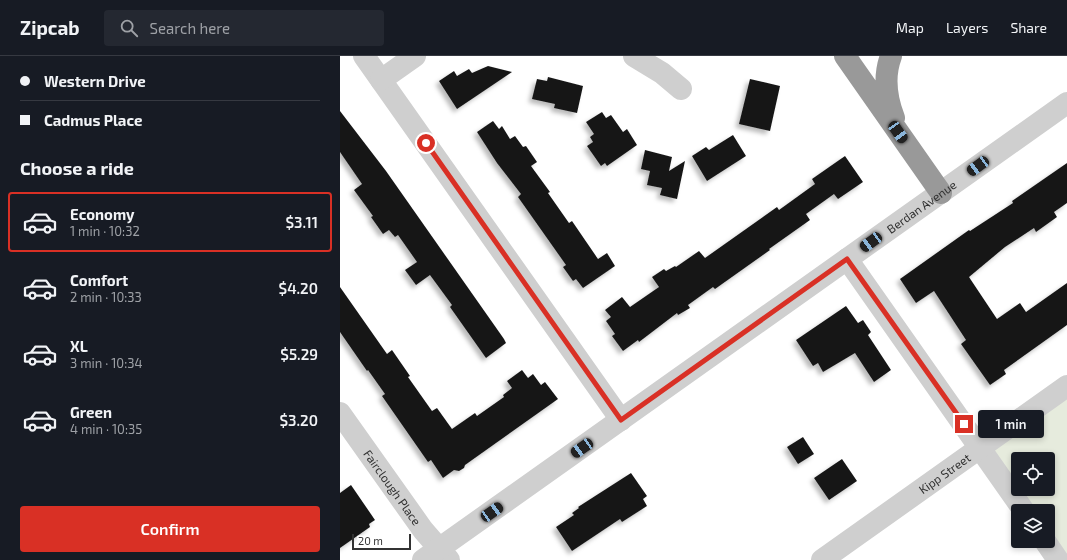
<!DOCTYPE html>
<html lang="en">
<head>
<meta charset="utf-8">
<style>
  :root { --surface:#171b24; --page:#242831; --text:#f1f3f6; --muted:#9ea1a6; --line:#363941; --accent:#d93025 }
  body { margin:0; font-family:"Exo 2",sans-serif; background:var(--page); color:var(--text); height:100vh; display:flex; flex-direction:column; font-size:15px; white-space:nowrap }
  * { box-sizing:border-box; margin:0 }
  p { font-size:13px; color:var(--muted) }
  .icon { flex:none; width:22px; height:22px; fill:none; stroke:currentColor; stroke-width:2; stroke-linecap:round; stroke-linejoin:round }
  .map { position:relative; flex:1; overflow:hidden }
  .side { display:flex; flex-direction:column; background:var(--surface); width:340px }
  .side>* { flex:none }
  .hud { display:grid; align-content:center; height:88px; padding:0 20px; background:var(--surface) }
  .fabs { position:absolute; left:671px; top:396px; display:grid; gap:8px }
  .fabs a { display:grid; place-items:center; width:44px; height:44px; border-radius:4px; background:var(--surface); box-shadow:0 2px 6px #0003; font-size:20px }
  .scale { position:absolute; left:12px; bottom:10px; width:59px; box-sizing:border-box; padding-left:4px; border:2px solid #323232; border-top:0; font-size:11px; line-height:14px; white-space:nowrap; color:#323232; -webkit-text-stroke:3px #fff; paint-order:stroke }
  .end { position:absolute; width:18px; height:18px; margin:-9px; border:5px solid #d93025; background:#fff; box-shadow:0 0 0 2px #fff }
  .from { border-radius:50% }
  .bubble { position:absolute; height:28px; border-radius:4px; background:var(--surface); box-shadow:0 2px 6px #0003; font-size:13px; font-weight:600; line-height:28px; text-align:center }
  .car { position:absolute; width:12px; height:24px; margin:-12px -6px; border-radius:5px; box-shadow:0 0 3px 1px #0007; background:linear-gradient(#222 24%,#8ab4d8 0 40%,#222 0 76%,#8ab4d8 0 86%,#222 0) }
  .hud b { display:flex; align-items:center; gap:14px; height:38px; font-size:15px }
  .hud b+b { border-top:1px solid var(--line) }
  .hud i { width:10px; height:10px; background:var(--text) }
  ul { padding:0; list-style:none }
  li { display:flex; align-items:center; gap:12px; height:60px; margin:0 8px 6px; padding:0 12px; border:2px solid transparent; border-radius:4px }
  li div { flex:1 }
  li b { display:block; font-size:15px }
  li em { font-style:normal; font-weight:600 }
  li.current { border-color:var(--accent) }
  li>.icon { width:36px; height:36px; stroke-width:1.5 }
  h2 { padding:0 20px; font-size:18px; line-height:48px }
  .button { display:flex; gap:8px; margin-top:auto; padding:8px 20px }
  .button a { flex:1; height:46px; border-radius:4px; background:var(--accent); color:#fff; font-size:16px; font-weight:600; line-height:46px; text-align:center }
  header { display:flex; align-items:center; gap:24px; box-sizing:border-box; height:56px; padding:0 20px; background:var(--surface); border-bottom:1px solid var(--line) }
  header strong { font-size:19px }
  nav { display:flex; gap:22px; margin-inline-start:auto; font-size:14px }
  .search { width:280px; height:36px; background:var(--page); display:flex; align-items:center; gap:10px; box-sizing:border-box; padding:0 14px; border-radius:4px; color:var(--muted); font-size:15px }
  main { display:flex; flex:1; min-height:0 }
  .map>svg:first-child { display:block }
  .green { fill:#e6ebdd; fill-rule:evenodd }
  .building { fill:#191919; filter:url(#shadow) }
  .lines { fill:none; stroke-linecap:round; stroke-linejoin:round }
  .minor { stroke:#cfcfcf; stroke-width:22 }
  .highway { stroke:#999; stroke-width:22 }
  .route { stroke:#d93025; stroke-width:5 }
  .labels { text-anchor:middle; dominant-baseline:central; stroke-width:4; stroke-linejoin:round; paint-order:stroke }
  .street-label { font-size:12px; fill:#323232; stroke:#fff }
</style>
</head>
<body>
<header>
<strong>Zipcab</strong>
<div class="search"><svg class="icon" aria-label="search" viewBox="0 0 24 24"><circle cx="10" cy="10" r="6"/><path d="M15 15l6 6"/></svg>Search here</div>
<nav><a>Map</a><a>Layers</a><a>Share</a></nav>
</header>
<main>
<section class="side">
<div class="hud">
<b><i class="from"></i>Western Drive</b>
<b><i></i>Cadmus Place</b>
</div>
<h2>Choose a ride</h2>
<ul>
<li class="current"><svg class="icon" aria-label="car" viewBox="0 0 24 24"><path d="M5 17H2v-5l4-1 3-4h7l3 4 3 1v5h-3M9 17h6M6 11h13"/><circle cx="7" cy="17" r="2"/><circle cx="17" cy="17" r="2"/></svg><div><b>Economy</b><p>1 min · 10:32</p></div><em>$3.11</em></li>
<li><svg class="icon" aria-label="car" viewBox="0 0 24 24"><path d="M5 17H2v-5l4-1 3-4h7l3 4 3 1v5h-3M9 17h6M6 11h13"/><circle cx="7" cy="17" r="2"/><circle cx="17" cy="17" r="2"/></svg><div><b>Comfort</b><p>2 min · 10:33</p></div><em>$4.20</em></li>
<li><svg class="icon" aria-label="car" viewBox="0 0 24 24"><path d="M5 17H2v-5l4-1 3-4h7l3 4 3 1v5h-3M9 17h6M6 11h13"/><circle cx="7" cy="17" r="2"/><circle cx="17" cy="17" r="2"/></svg><div><b>XL</b><p>3 min · 10:34</p></div><em>$5.29</em></li>
<li><svg class="icon" aria-label="car" viewBox="0 0 24 24"><path d="M5 17H2v-5l4-1 3-4h7l3 4 3 1v5h-3M9 17h6M6 11h13"/><circle cx="7" cy="17" r="2"/><circle cx="17" cy="17" r="2"/></svg><div><b>Green</b><p>4 min · 10:35</p></div><em>$3.20</em></li>
</ul>
<div class="button"><a>Confirm</a></div>
</section>
<div class="map">
<svg width="727" height="504" viewBox="0 0 727 504">
  <defs>
    <filter id="shadow"><feDropShadow dx="-3.5" dy="3.5" stdDeviation="2" flood-color="#0004"/></filter>
  </defs>
  <rect width="100%" height="100%" fill="#fff"/>
  <path class="green" d="M 727,330 L 727,504 L 708,485 L 708,455 L 684,455 L 641,393 ZM 678,403 L 708,403 L 708,433 L 678,433 Z"/>
  <path class="building" d="M 148,10 L 172,16 L 117,53 L 99,25 L 114,15 L 117,20 L 129,13 L 132,17 Z
    M 208,21 L 243,30 L 237,57 L 214,52 L 215,48 L 192,43 L 197,23 L 207,25 Z
    M 410,23 L 440,30 L 430,75 L 399,68 Z
    M 0,55 L 46,115 L 164,283 L 166,287 L 146,302 L 110,251 L 112,249 L 90,219 L 76,229 L 65,214 L 77,206 L 58,179 L 55,181 L 49,174 L 43,178 L 31,161 L 33,160 L 14,134 L 22,128 L 0,96 Z
    M 262,56 L 266,62 L 271,59 L 283,76 L 287,73 L 297,89 L 267,110 L 265,107 L 261,110 L 247,90 L 253,86 L 250,81 L 254,78 L 246,66 Z
    M 153,65 L 159,73 L 162,70 L 170,83 L 175,80 L 183,91 L 186,90 L 197,106 L 191,110 L 210,136 L 208,137 L 229,167 L 232,165 L 258,203 L 267,197 L 275,210 L 243,232 L 236,223 L 233,225 L 223,211 L 226,209 L 178,141 L 181,138 L 157,107 L 137,76 Z
    M 393,79 L 406,100 L 367,125 L 352,100 L 366,91 L 369,94 Z
    M 305,94 L 332,101 L 329,115 L 345,105 L 337,143 L 320,139 L 322,132 L 307,129 L 310,115 L 301,113 Z
    M 505,100 L 523,126 L 498,143 L 494,138 L 466,158 L 470,164 L 429,193 L 430,194 L 375,233 L 373,231 L 348,249 L 350,252 L 338,259 L 337,257 L 299,286 L 298,284 L 283,295 L 272,280 L 275,278 L 266,265 L 271,261 L 265,254 L 282,241 L 290,251 L 319,231 L 312,221 L 324,213 L 326,215 L 335,210 L 336,211 L 359,195 L 365,202 L 437,151 L 439,154 L 475,128 L 472,123 Z
    M 727,107 L 727,147 L 714,156 L 717,161 L 696,176 L 694,172 L 665,191 L 629,221 L 657,263 L 680,247 L 686,256 L 727,227 L 727,269 L 664,314 L 666,318 L 650,329 L 621,288 L 626,284 L 594,235 L 576,247 L 560,223 L 629,174 L 630,175 L 673,147 L 672,145 Z
    M 0,231 L 47,298 L 52,294 L 70,320 L 68,321 L 92,355 L 97,352 L 112,373 L 135,357 L 137,360 L 164,341 L 163,339 L 172,332 L 167,325 L 182,314 L 188,322 L 193,318 L 201,329 L 205,326 L 218,343 L 125,409 L 124,412 L 119,415 L 114,414 L 103,422 L 91,404 L 88,406 L 42,340 L 45,338 L 28,314 L 27,315 L 0,276 Z
    M 506,250 L 518,267 L 523,264 L 531,276 L 528,279 L 551,314 L 534,326 L 515,297 L 483,316 L 478,307 L 473,310 L 456,284 Z
    M 463,381 L 474,398 L 458,408 L 447,391 Z
    M 502,403 L 517,425 L 489,444 L 474,422 Z
    M 291,417 L 307,440 L 303,443 L 307,450 L 282,466 L 280,463 L 232,495 L 216,471 L 234,459 L 232,457 L 239,452 L 238,451 Z
    M 11,429 L 35,464 L 29,468 L 30,471 L 0,492 L 0,437 Z"/>
  <g class="lines">
    <g class="minor">
      <path d="M 24,0 L 281,364"/>
      <path d="M 294,0 L 322,17 L 341,33"/>
      <path d="M 41,24 L 75,0"/>
      <path d="M 507,203 L 684,455"/>
      <path id="s1" d="M 0,357 L 83,474 L 109,504"/>
      <path d="M 705,485 L 718,504"/>
      <path id="s2" d="M 83,504 L 727,47"/>
      <path id="s3" d="M 482,504 L 727,330"/>
    </g>
    <path class="highway" d="M 505,0 L 601,137
      M 551,0 C 543,21 546,41 554,62"/>
  </g>
  <g class="lines">
    <path class="route" d="M 86,87 L 281,364 L 507,203 L 624,368"/>
  </g>
  <g class="labels">
    <g class="street-label">
      <text stroke="none"><textPath href="#s2" startOffset="611">Berdan Avenue</textPath></text>
      <text stroke="none"><textPath href="#s3" startOffset="150">Kipp Street</textPath></text>
      <text stroke="none"><textPath href="#s1" startOffset="91">Fairclough Place</textPath></text>
    </g>
  </g>
</svg>
<div class="fabs">
<a><svg class="icon" aria-label="locate" viewBox="0 0 24 24"><circle cx="12" cy="12" r="6"/><path d="M12 2v4M12 18v4M2 12h4M18 12h4"/></svg></a>
<a><svg class="icon" aria-label="layers" viewBox="0 0 24 24"><path d="M12 4l9 5-9 5-9-5zM3 14l9 5 9-5"/></svg></a>
</div>
<div class="scale">20 m</div>
<i class="end from" style="left:86px;top:87px"></i>
<i class="end" style="left:624px;top:368px"></i>
<div class="bubble" style="left:638px;top:354px;width:66px">1 min</div>
<i class="car" style="left:558px;top:76px;rotate:145deg"></i>
<i class="car" style="left:638px;top:110px;rotate:234deg"></i>
<i class="car" style="left:531px;top:186px;rotate:234deg"></i>
<i class="car" style="left:242px;top:392px;rotate:235deg"></i>
<i class="car" style="left:152px;top:456px;rotate:55deg"></i>
</div>
</main>
</body>
</html>
